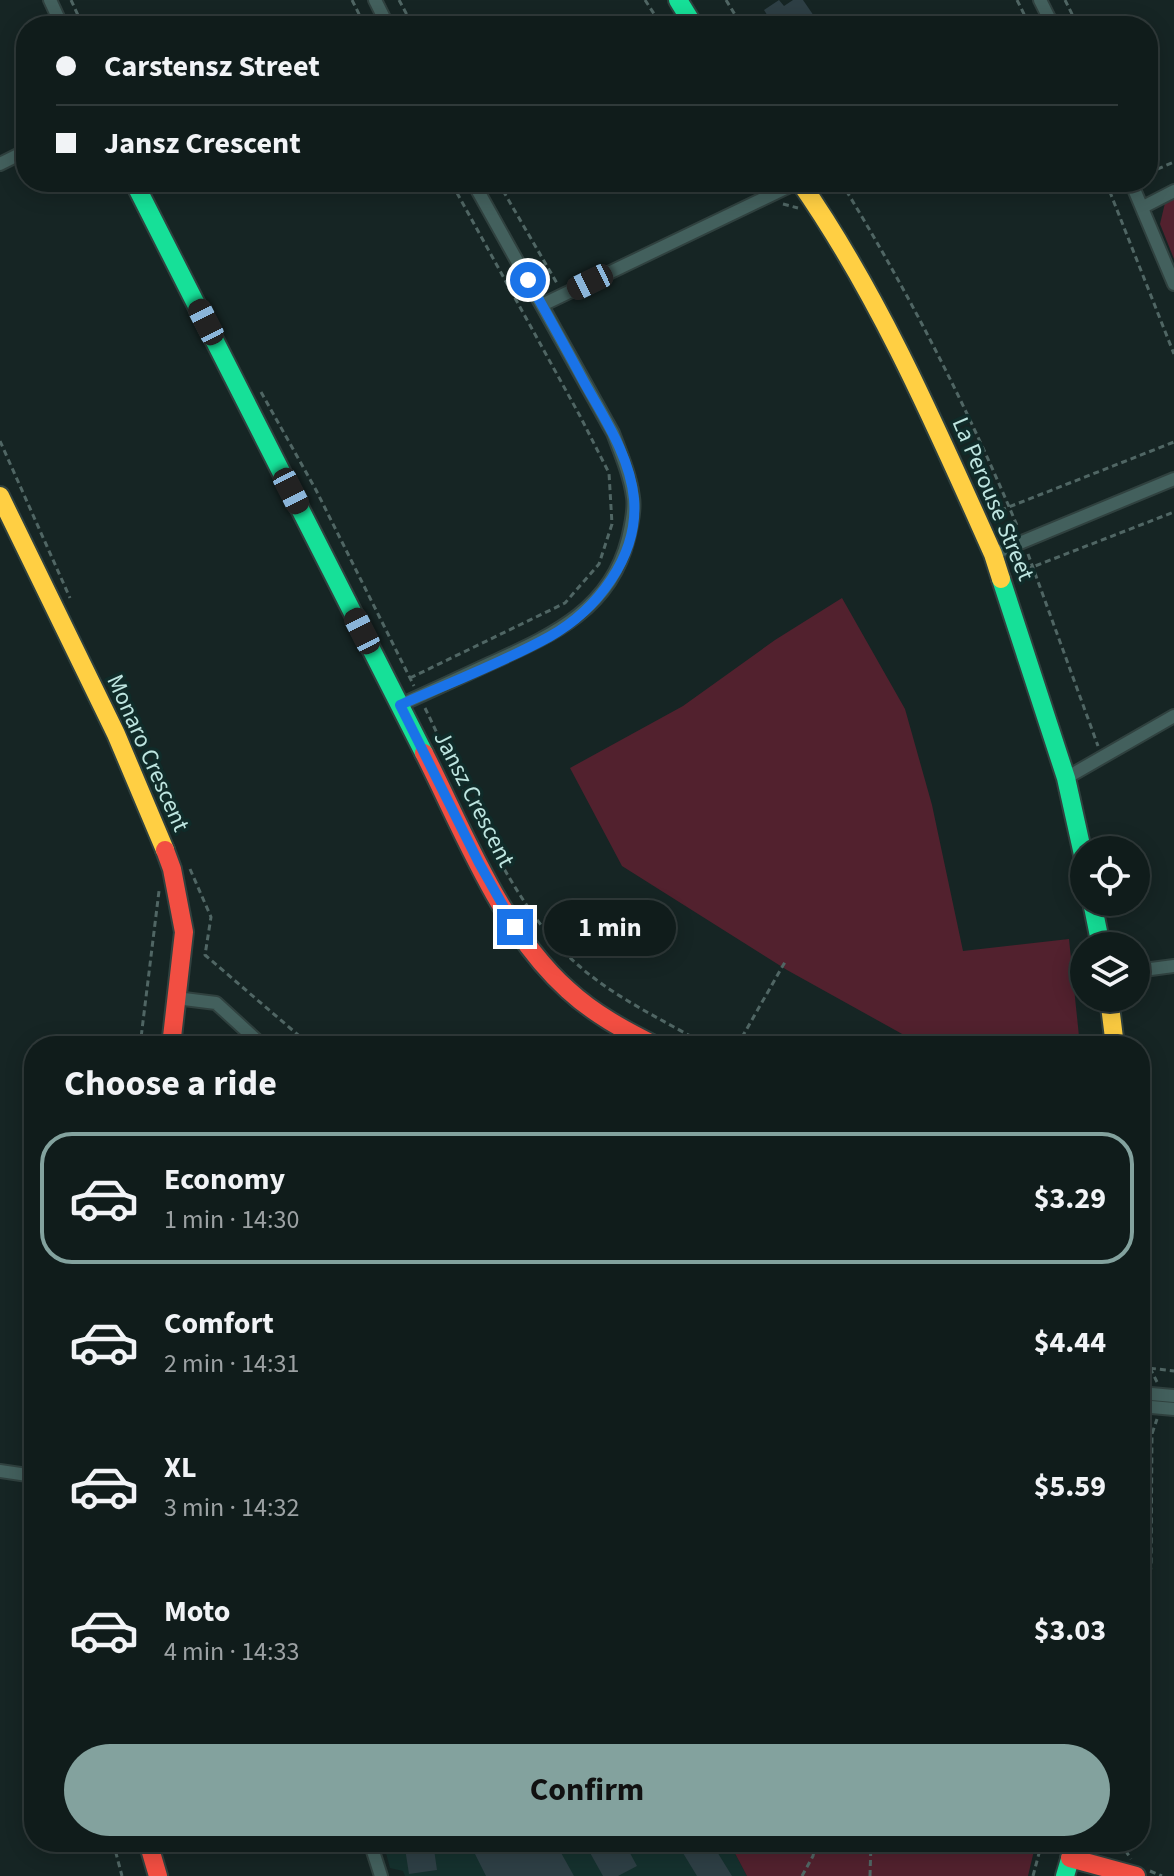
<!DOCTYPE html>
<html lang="en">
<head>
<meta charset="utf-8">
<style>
  :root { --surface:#101c1b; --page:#192524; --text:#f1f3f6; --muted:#9ca1a3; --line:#303a3a; --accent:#83a29e }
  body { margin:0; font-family:"Source Sans 3",sans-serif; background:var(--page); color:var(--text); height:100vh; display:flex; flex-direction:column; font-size:30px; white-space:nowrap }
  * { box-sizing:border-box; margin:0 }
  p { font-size:26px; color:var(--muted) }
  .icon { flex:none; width:44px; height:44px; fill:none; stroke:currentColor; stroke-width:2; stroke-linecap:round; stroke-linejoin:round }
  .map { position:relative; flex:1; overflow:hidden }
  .drawer { position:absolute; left:24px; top:1036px; width:1126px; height:816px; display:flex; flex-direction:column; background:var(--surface); border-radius:32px; box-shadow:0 4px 20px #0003,0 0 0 2px var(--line) }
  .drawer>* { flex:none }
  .banner { position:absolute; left:16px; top:16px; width:1142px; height:176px; border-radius:32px; box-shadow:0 4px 20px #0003,0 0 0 2px var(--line); display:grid; align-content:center; height:176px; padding:0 40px; background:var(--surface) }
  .buttons { position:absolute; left:1070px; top:836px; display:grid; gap:16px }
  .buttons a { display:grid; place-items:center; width:80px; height:80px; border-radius:50%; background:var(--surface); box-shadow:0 4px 20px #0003,0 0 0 2px var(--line); font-size:40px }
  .end { position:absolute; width:36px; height:36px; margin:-18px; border:10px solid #1a73e8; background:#fff; box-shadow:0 0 0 4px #fff }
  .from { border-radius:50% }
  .bubble { position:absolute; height:56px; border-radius:28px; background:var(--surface); box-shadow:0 4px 20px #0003,0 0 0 2px var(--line); font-size:26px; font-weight:700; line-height:56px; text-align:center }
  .car { position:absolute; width:24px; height:48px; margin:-24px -12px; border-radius:10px; box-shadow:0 0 6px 2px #0007; background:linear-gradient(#222 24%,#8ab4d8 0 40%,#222 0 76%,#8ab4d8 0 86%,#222 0) }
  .banner b { display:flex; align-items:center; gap:28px; height:76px; font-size:30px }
  .banner b+b { border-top:2px solid var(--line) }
  .banner i { width:20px; height:20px; background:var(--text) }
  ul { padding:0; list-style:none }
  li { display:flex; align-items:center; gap:24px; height:132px; margin:0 16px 12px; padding:0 24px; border:4px solid transparent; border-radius:32px }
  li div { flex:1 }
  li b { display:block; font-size:30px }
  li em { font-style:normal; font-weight:700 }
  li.selected { border-color:var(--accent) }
  li>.icon { width:72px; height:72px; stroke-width:1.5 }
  h2 { padding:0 40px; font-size:36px; line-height:96px }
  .button { display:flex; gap:16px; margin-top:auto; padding:16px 40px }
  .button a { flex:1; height:92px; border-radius:48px; background:var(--accent); color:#111; font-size:32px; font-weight:700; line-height:92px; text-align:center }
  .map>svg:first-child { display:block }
  .built { fill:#15312e }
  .green { fill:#52212e }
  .building { fill:#2e3f45 }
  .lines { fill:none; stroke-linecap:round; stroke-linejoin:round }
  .street-casing { stroke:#30413f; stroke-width:16 }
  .fast-casing { stroke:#30413f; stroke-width:22 }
  .slow-casing { stroke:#30413f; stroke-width:22 }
  .jam-casing { stroke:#30413f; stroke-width:22 }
  .path { stroke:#506664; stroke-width:3; stroke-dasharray:6 4; stroke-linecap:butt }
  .street { stroke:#43605d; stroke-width:12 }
  .fast { stroke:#16e098; stroke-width:18 }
  .slow { stroke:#ffcf43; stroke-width:18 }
  .jam { stroke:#f24e42; stroke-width:18 }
  .route { stroke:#1a73e8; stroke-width:10 }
  .labels { text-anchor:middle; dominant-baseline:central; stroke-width:7; stroke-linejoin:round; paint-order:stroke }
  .street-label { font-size:24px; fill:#bee5e0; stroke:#102b29 }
</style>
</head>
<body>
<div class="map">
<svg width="1174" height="1876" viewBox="0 0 1174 1876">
  <rect width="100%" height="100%" fill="#162524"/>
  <path class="built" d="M 383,1842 L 729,1842 L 747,1876 L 405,1876 L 403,1871 L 390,1868 Z"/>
  <path class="green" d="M 1174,199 L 1174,259 L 1160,224 L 1165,203 Z
    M 842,598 L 905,709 L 932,805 L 963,951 L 1069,939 L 1080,1046 L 925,1046 L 904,1035 L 787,970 L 622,866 L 570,768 L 683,706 L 775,640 Z
    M 729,1842 L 1036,1842 L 1028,1876 L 747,1876 Z"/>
  <path class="building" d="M 779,0 L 784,6 L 793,0 L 803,0 L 814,16 L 810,19 L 814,26 L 774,26 L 764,10 Z
    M 404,1842 L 433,1842 L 437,1870 L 409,1874 Z
    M 469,1842 L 555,1842 L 574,1876 L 486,1876 Z
    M 584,1842 L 624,1842 L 637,1866 L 618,1876 L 603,1876 Z
    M 701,1842 L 711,1842 L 732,1876 L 697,1876 L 683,1853 Z"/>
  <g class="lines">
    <defs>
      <path id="street" d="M 50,0 L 62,26
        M 375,0 L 388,26
        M 1040,0 L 1053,26
        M 0,164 L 26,151
        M 1131,182 L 1174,284
        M 1143,207 L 1174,191
        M 542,305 L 798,182
        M 993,554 L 1174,479
        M 400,705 C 429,692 459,678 489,664 C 550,636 610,611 628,539 C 631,526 635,510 633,497 C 630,475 621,454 613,433 L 473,182
        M 1066,778 L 1174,716
        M 1136,971 L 1174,966
        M 176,998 L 216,1003 L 263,1046
        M 1140,1393 L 1174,1396
        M 1140,1406 L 1174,1409
        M 0,1471 L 34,1476
        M 370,1842 L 381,1876"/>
      <path id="fast" d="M 678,0 L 694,26
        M 134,182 L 424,753
        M 1001,579 L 1066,778 L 1084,859
        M 1092,902 L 1101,946
        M 1065,1876 L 1075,1842"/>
      <path id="slow" d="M 800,182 C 880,297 936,427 993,554 L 1001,579
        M 0,496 L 116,734 L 165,850
        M 1109,998 L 1115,1046"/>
      <path id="jam" d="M 424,753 C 464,832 501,930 568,990 C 594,1014 624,1030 656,1046
        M 165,850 L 172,869 L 184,932 L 171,1046
        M 148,1842 L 158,1876
        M 1070,1858 L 1136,1876"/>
    </defs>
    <use href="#street" class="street-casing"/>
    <use href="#fast" class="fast-casing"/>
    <use href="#slow" class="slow-casing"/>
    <use href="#jam" class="jam-casing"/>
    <path class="path" d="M 71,0 L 83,26
      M 352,0 L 365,26
      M 399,0 L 413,26
      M 645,0 L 662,26
      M 726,0 L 742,26
      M 1017,0 L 1030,26
      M 1065,0 L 1078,26
      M 1148,173 L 1174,162
      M 498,182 L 558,285
      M 841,182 C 909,293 968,408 1018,528
      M 1106,182 L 1174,354
      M 783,204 L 798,208
      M 261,392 L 316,490 L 414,686
      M 0,441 L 70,598
      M 991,514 L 1174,442
      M 1028,554 L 1098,746
      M 1017,573 L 1174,512
      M 410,678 L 565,603 L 599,564 L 612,524 L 609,473 L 580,416 L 451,182
      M 425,708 C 464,788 510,906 578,965 C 615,998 665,1021 708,1046
      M 190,869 L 211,917 L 205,955 L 311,1046
      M 1073,869 L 1078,893
      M 140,1046 L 159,891
      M 737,1046 L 785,962
      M 1140,1367 L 1174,1371
      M 1150,1368 L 1157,1382
      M 1140,1429 L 1152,1434
      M 1140,1683 L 1151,1565 L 1152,1434 L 1157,1419
      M 113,1842 L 122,1876
      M 953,1842 L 967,1851 L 1006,1848 L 1019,1842
      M 1120,1842 L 1131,1859
      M 1111,1854 L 1111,1842
      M 1150,1871 L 1162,1876
      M 802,1876 L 813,1856 L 816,1842
      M 870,1876 L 871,1842
      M 1033,1876 L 1042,1842"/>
    <use href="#street" class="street"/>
    <use href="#fast" class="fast"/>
    <use href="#slow" class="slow"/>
    <use href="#jam" class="jam"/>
  </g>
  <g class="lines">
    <path class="route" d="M 515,927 L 479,863 L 400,705 C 449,683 502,663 549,637 C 597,610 639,556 634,499 C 630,456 604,418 584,382 C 566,348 547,314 528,280"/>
  </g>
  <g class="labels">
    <g class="street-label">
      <text transform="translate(993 499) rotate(67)">La Perouse Street</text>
      <text transform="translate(148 753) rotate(66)">Monaro Crescent</text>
      <text transform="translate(474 799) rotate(63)">Jansz Crescent</text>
    </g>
  </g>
</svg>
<div class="buttons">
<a><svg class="icon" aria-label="locate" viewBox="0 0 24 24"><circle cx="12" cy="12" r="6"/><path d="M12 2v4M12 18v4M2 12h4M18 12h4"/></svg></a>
<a><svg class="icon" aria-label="layers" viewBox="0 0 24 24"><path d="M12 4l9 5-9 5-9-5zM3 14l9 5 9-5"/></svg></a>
</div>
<i class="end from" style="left:528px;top:280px"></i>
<i class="end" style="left:515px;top:927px"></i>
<div class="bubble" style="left:544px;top:900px;width:132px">1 min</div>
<i class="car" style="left:590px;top:282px;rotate:244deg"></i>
<i class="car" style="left:206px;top:322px;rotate:333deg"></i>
<i class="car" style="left:291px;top:491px;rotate:153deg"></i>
<i class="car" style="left:362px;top:631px;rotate:333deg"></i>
<div class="banner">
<b><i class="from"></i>Carstensz Street</b>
<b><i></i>Jansz Crescent</b>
</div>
<section class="drawer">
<h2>Choose a ride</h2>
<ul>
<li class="selected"><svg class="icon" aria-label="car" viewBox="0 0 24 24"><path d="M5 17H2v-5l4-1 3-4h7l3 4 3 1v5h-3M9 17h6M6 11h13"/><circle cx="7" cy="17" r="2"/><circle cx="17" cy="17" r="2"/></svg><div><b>Economy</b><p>1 min · 14:30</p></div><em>$3.29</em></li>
<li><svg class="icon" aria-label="car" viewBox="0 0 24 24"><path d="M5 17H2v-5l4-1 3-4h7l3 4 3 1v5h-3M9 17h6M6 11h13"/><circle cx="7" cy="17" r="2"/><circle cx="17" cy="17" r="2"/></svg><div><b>Comfort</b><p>2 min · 14:31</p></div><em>$4.44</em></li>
<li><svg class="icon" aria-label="car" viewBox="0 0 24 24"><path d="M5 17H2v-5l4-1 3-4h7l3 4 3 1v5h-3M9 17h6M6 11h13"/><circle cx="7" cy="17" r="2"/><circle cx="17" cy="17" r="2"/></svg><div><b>XL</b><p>3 min · 14:32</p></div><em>$5.59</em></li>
<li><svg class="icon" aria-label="car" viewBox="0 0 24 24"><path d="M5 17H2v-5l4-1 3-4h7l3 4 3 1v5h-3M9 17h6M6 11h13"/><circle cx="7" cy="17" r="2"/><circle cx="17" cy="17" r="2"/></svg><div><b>Moto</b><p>4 min · 14:33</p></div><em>$3.03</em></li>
</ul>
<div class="button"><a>Confirm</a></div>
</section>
</div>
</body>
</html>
